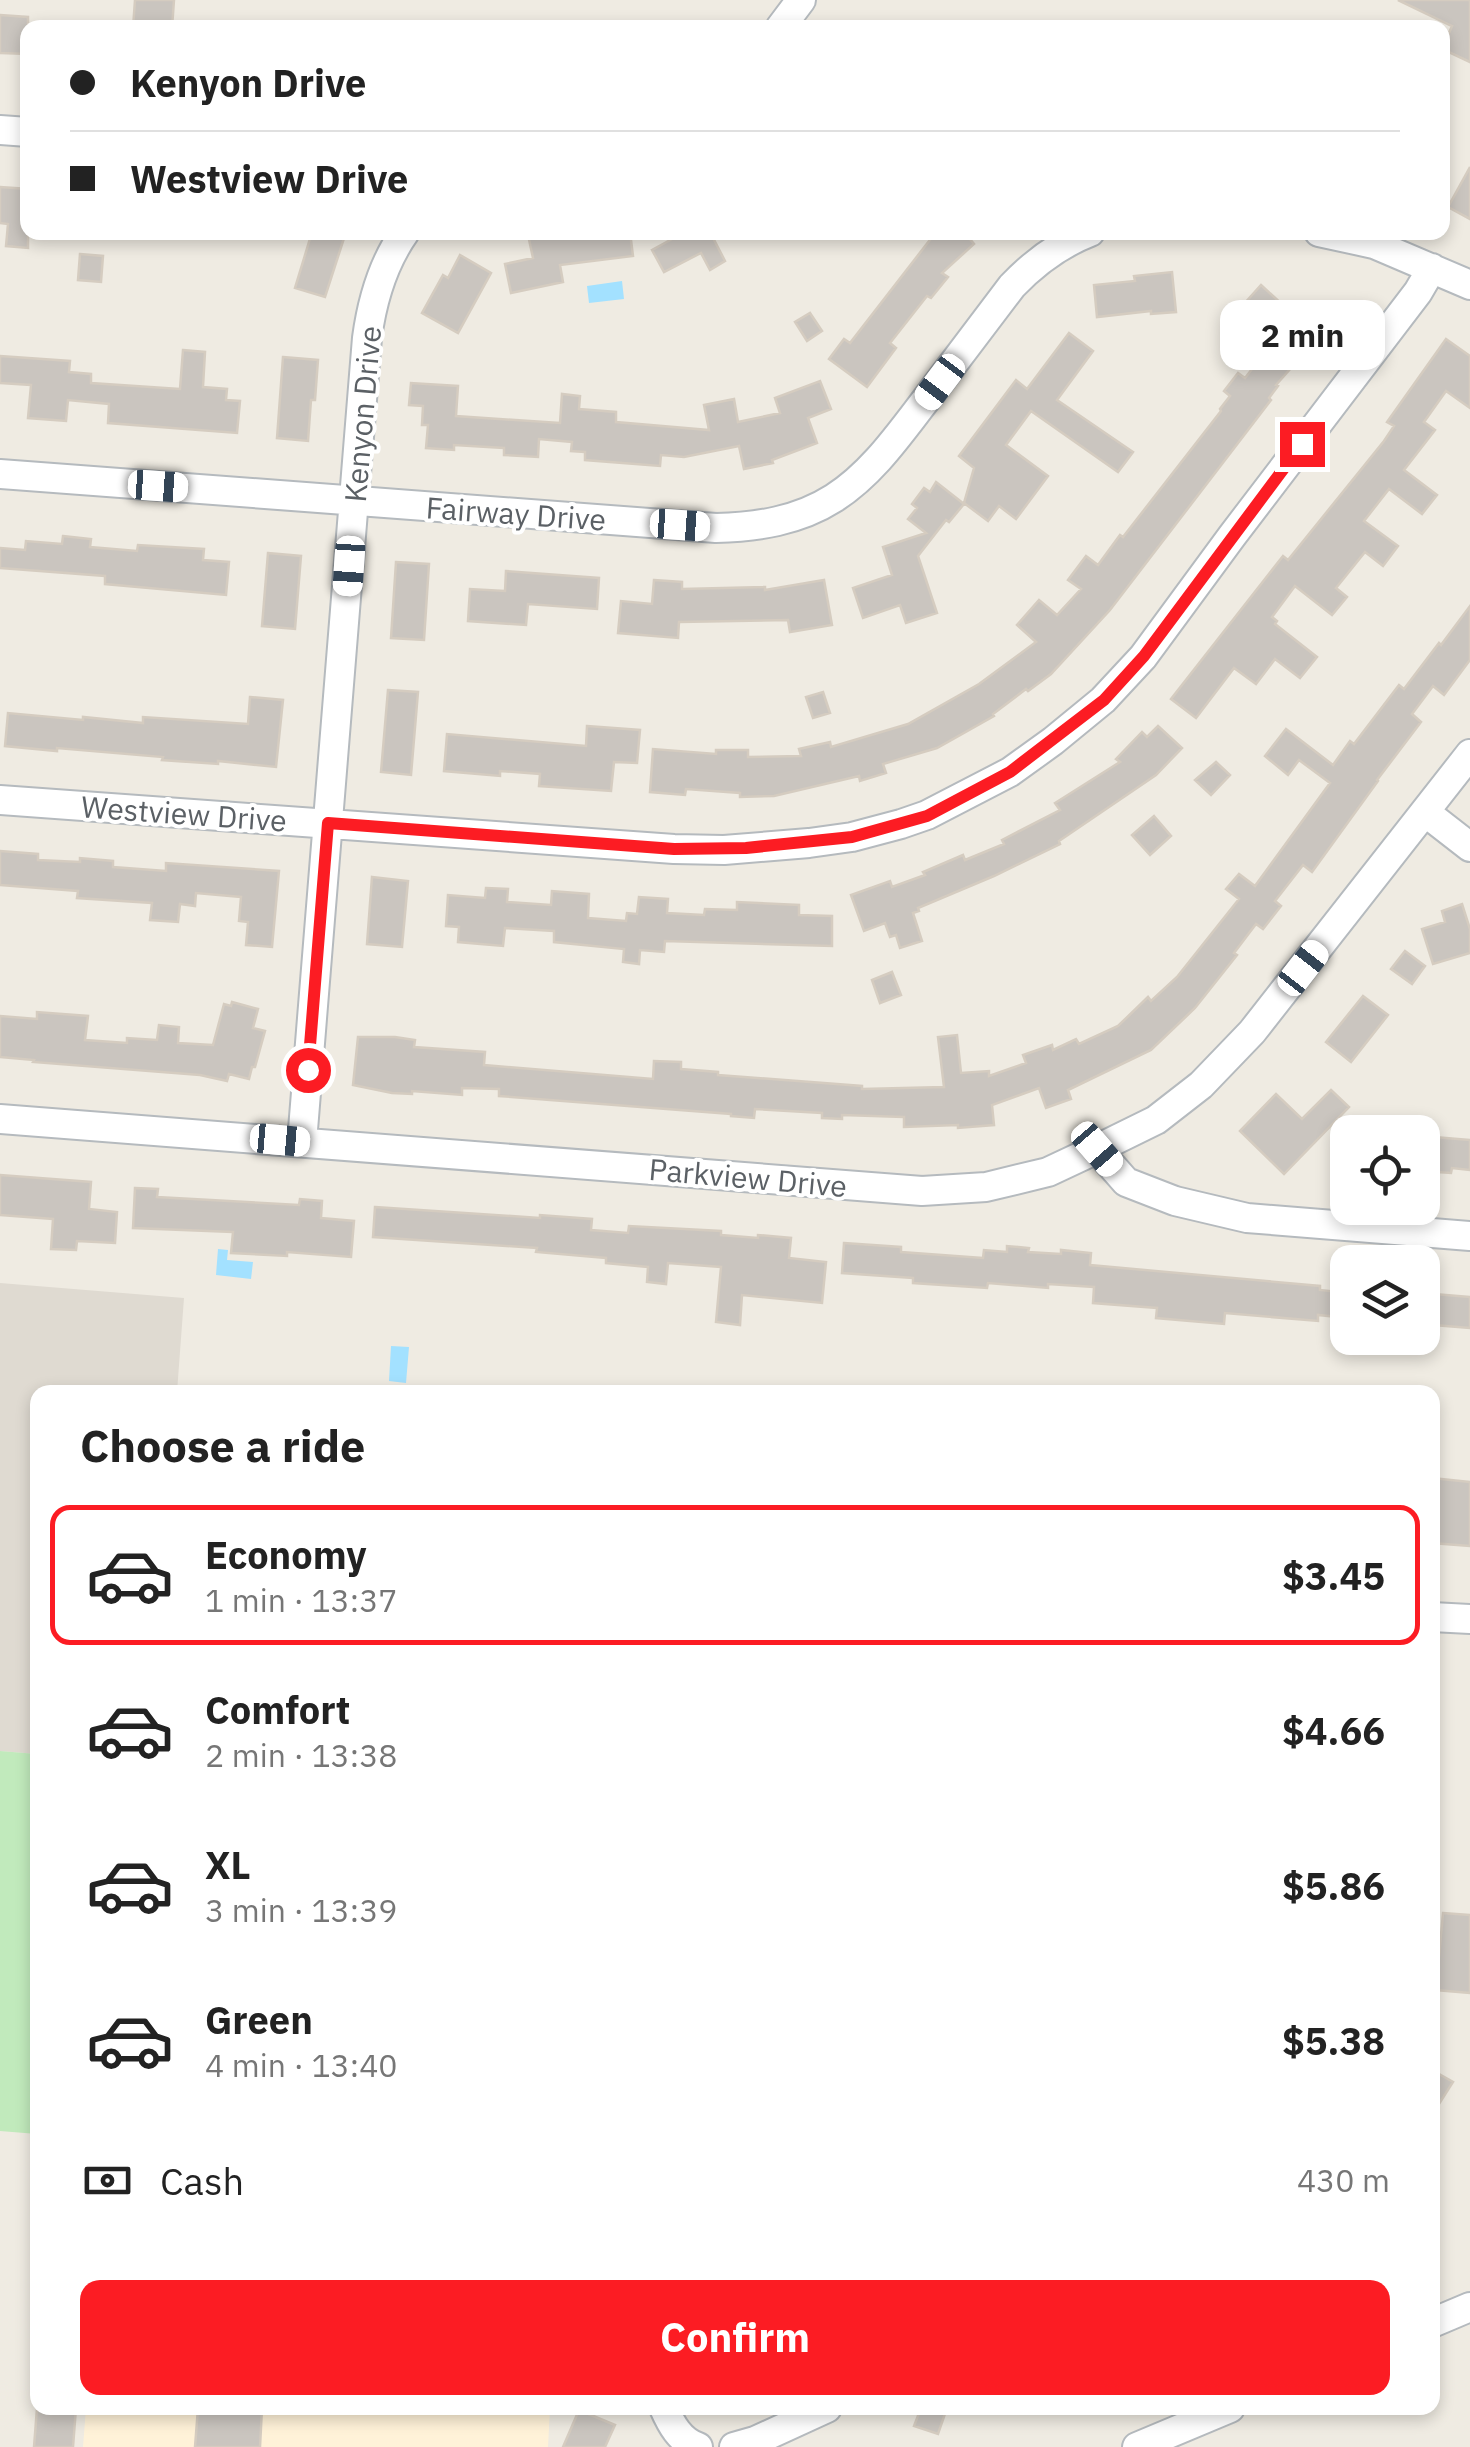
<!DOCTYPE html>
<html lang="en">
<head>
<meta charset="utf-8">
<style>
  :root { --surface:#fff; --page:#f2f2f2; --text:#222; --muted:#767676; --line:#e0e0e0; --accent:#fc1c23 }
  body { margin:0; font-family:"IBM Plex Sans",sans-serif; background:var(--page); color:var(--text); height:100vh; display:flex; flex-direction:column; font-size:38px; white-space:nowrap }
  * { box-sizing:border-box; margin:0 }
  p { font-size:32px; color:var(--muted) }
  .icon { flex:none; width:55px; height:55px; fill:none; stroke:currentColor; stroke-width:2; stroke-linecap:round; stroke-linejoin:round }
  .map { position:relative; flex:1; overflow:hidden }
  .side { position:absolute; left:30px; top:1385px; width:1410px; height:1030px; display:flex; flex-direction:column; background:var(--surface); border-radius:20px; box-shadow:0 5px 15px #0003 }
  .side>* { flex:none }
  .guide { position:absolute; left:20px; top:20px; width:1430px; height:220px; border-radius:20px; box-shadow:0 5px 15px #0003; display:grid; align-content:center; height:220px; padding:0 50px; background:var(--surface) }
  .controls { position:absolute; left:1330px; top:1115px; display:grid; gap:20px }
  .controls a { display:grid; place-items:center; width:110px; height:110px; border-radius:20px; background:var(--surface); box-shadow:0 5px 15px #0003; font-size:50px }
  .end { position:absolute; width:45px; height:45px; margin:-22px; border:12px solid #fc1c23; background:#fff; box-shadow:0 0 0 5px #fff }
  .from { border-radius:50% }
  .bubble { position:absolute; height:70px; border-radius:20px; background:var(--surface); box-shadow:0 5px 15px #0003; font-size:32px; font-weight:700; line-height:70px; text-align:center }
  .car { position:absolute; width:30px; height:60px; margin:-30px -15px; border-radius:12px; box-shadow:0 0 8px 2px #0007; background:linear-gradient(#fff 24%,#345 0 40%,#fff 0 76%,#345 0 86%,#fff 0) }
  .guide b { display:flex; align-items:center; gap:35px; height:95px; font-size:38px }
  .guide b+b { border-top:2px solid var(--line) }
  .guide i { width:25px; height:25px; background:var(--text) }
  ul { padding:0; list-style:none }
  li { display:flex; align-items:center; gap:30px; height:140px; margin:0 20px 15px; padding:0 30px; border:5px solid transparent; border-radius:20px }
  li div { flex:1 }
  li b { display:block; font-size:38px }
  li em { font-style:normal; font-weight:700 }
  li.active { border-color:var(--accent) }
  li>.icon { width:90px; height:90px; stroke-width:1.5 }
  h2 { padding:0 50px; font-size:45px; line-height:120px }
  .pay { display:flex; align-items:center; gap:25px; height:110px; padding:0 50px; font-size:38px }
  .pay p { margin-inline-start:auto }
  .action { display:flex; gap:20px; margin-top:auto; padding:20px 50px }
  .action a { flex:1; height:115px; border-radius:20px; background:var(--accent); color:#fff; font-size:40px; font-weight:700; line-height:115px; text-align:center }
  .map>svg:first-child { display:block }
  .commercial { fill:#fff2d8 }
  .education { fill:#dfdad1 }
  .green { fill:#c1eabc }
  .water { fill:#a3e1ff }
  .building { fill:#cac5bf; stroke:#d5ccc0; stroke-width:2.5 }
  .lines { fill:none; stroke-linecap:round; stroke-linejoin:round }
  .minor-casing { stroke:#b5babe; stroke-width:32 }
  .minor { stroke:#fff; stroke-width:28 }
  .route { stroke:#fc1c23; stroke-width:12 }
  .labels { text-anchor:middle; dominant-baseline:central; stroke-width:8; stroke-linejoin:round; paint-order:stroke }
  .street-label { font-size:30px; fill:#5b6065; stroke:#fff }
</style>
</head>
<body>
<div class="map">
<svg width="1470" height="2447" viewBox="0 0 1470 2447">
  <rect width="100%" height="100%" fill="#efebe2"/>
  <path class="commercial" d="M 86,2408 L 550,2408 L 548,2447 L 83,2447 Z"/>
  <path class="education" d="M 0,1283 L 184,1298 L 177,1392 L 38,1392 L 37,1754 L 0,1751 Z"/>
  <path class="green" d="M 0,1751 L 37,1754 L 37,2134 L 0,2131 Z"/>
  <path class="water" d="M 622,281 L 624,299 L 589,303 L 587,286 Z
    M 218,1249 L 228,1250 L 227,1260 L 253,1262 L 251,1279 L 216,1275 Z
    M 391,1346 L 409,1347 L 406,1383 L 389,1381 Z"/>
  <path class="building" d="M 135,0 L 174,0 L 172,28 L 133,28 Z
    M 1398,0 L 1470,0 L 1470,62 L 1442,49 L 1452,26 Z
    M 0,15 L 28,17 L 28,54 L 0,53 Z
    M 1470,167 L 1470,219 L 1448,207 Z
    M 0,187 L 28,189 L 28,248 L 6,246 L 8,224 L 0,223 Z
    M 312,232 L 346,232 L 325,297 L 295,288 Z
    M 540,232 L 630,232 L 633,256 L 560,265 L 563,282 L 511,293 L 505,264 L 533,258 L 528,235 Z
    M 669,232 L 710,232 L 725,261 L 710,270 L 701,253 L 664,272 L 652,250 L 672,239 Z
    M 936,232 L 964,232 L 974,244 L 942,273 L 948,277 L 931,298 L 927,296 L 890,343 L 896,348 L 867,387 L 829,359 L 844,339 L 850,343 Z
    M 80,254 L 103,256 L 101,282 L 78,280 Z
    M 460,255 L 491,273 L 458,333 L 422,313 L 443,275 L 448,278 Z
    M 1172,272 L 1176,312 L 1151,314 L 1151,311 L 1097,317 L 1094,285 L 1135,281 L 1134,276 Z
    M 1261,285 L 1285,307 L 1288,303 L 1322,333 L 1276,385 L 1278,386 L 1269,398 L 1271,400 L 1110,610 L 1051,674 L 1028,691 L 1026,689 L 993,714 L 994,716 L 937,748 L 883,764 L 886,773 L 860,781 L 859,776 L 774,796 L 740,797 L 740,793 L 686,789 L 685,795 L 650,792 L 653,749 L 716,754 L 716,750 L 748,750 L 748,757 L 801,756 L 799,749 L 830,742 L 831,747 L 908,724 L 979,684 L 1036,642 L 1017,625 L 1039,600 L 1057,615 L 1081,589 L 1068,580 L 1086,556 L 1098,565 L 1120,535 L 1123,537 L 1221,411 L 1220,409 L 1230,396 L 1224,391 L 1238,373 L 1245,378 L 1266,351 L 1250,337 L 1255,331 L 1236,313 Z
    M 810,313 L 822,331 L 807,341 L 795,322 Z
    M 1069,333 L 1093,351 L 1057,400 L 1133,452 L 1118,472 L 1031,411 L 1006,445 L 1048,476 L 1016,519 L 999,506 L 988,521 L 964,503 L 974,468 L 959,456 L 1016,380 L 1027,389 Z
    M 1446,339 L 1470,356 L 1470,408 L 1446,391 L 1424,422 L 1435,430 L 1404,470 L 1437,495 L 1422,514 L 1389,489 L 1364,521 L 1398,546 L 1383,566 L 1365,552 L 1336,588 L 1347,597 L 1332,615 L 1295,586 L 1272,617 L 1277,621 L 1275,624 L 1317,657 L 1300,678 L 1275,659 L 1256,684 L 1234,668 L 1196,718 L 1171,699 L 1283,556 L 1288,560 L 1384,441 L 1394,426 L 1387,422 Z
    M 183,350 L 205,352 L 203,387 L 227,389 L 226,400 L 240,401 L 237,433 L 108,423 L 109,404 L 68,400 L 66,421 L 28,418 L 31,385 L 0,383 L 0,356 L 70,361 L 69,372 L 91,374 L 91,383 L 180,389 Z
    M 283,357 L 318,360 L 315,400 L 311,400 L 308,441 L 277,438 Z
    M 820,381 L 831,409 L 808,418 L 817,443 L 772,460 L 773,463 L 744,469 L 739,446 L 684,457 L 661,455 L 660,466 L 585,460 L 585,452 L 571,451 L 572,442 L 539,439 L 538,457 L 504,455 L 504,448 L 454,445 L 454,450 L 426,448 L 428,425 L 422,425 L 423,406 L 409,405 L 411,383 L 458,386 L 456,416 L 560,423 L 562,394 L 580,396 L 579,409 L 616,412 L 616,422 L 709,430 L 704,405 L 734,399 L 738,422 L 780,413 L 775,398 Z
    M 936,482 L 964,504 L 949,522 L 946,520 L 918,556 L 937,613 L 906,623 L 900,605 L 863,618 L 853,588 L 892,575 L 883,547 L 926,533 L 908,519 L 917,508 L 912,504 L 924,488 L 930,492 Z
    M 63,536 L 91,539 L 90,547 L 137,551 L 138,545 L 204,549 L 203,560 L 229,562 L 226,595 L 105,584 L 105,576 L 0,568 L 0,548 L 25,550 L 26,541 L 62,544 Z
    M 268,553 L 301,556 L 295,629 L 262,626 Z
    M 396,562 L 429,564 L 424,640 L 391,638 Z
    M 506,571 L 599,578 L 597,609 L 528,604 L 526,625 L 468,621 L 470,589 L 505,591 Z
    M 654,580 L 682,582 L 682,589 L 765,587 L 765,590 L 824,580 L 832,625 L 790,632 L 788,620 L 679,622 L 678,638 L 618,633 L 621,601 L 652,604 Z
    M 1470,606 L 1470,660 L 1444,695 L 1433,686 L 1412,714 L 1421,722 L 1377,780 L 1378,781 L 1312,872 L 1303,865 L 1275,901 L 1281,906 L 1263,929 L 1256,924 L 1234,953 L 1237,955 L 1195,1008 L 1151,1050 L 1068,1090 L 1071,1099 L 1046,1108 L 1039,1088 L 992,1105 L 994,1125 L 958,1128 L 958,1125 L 904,1127 L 904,1117 L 842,1115 L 842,1119 L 822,1118 L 822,1113 L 755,1109 L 754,1118 L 731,1116 L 731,1114 L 499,1096 L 499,1089 L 462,1088 L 462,1095 L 412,1091 L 412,1094 L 392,1093 L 353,1085 L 358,1037 L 395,1037 L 415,1040 L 414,1047 L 485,1052 L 484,1065 L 653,1079 L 654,1061 L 681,1062 L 681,1069 L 718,1072 L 718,1075 L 862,1086 L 862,1089 L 944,1087 L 938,1037 L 957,1035 L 961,1073 L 989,1071 L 989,1076 L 1026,1063 L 1023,1055 L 1052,1045 L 1053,1050 L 1076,1039 L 1079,1044 L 1118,1026 L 1148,997 L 1151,1001 L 1177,977 L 1239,899 L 1226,889 L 1239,874 L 1255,886 L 1330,783 L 1299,760 L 1288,775 L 1265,756 L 1286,729 L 1333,765 L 1350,741 L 1354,744 L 1399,685 L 1404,689 L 1439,643 L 1441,645 Z
    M 388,690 L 418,692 L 411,775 L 381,772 Z
    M 823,692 L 830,713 L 813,718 L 806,697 Z
    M 250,697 L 283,700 L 276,767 L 218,761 L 218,764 L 162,760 L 163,757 L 57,748 L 57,751 L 5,746 L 8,713 L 83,720 L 83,717 L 143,723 L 143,717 L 248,724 Z
    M 587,726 L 640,730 L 637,763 L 614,762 L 611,791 L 539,786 L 540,774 L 500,771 L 500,776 L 444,771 L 447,734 L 586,746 Z
    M 1158,726 L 1182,748 L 1156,775 L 1059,841 L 1060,844 L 994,876 L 918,908 L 919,911 L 913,913 L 922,941 L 900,948 L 896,935 L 890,937 L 885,923 L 864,931 L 851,895 L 890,881 L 892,887 L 925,875 L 923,872 L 963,855 L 965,860 L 1004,844 L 1002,840 L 1060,810 L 1055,803 L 1120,762 L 1116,759 L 1142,732 L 1147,737 Z
    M 1216,762 L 1230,775 L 1211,795 L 1195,780 Z
    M 1154,816 L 1171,836 L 1150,855 L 1132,835 Z
    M 0,851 L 38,854 L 38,860 L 80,862 L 80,858 L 113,861 L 113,867 L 166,871 L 166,863 L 279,871 L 272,947 L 246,945 L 248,922 L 239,921 L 241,897 L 196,893 L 195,906 L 180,904 L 178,922 L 150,920 L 152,903 L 77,898 L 78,891 L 0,885 Z
    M 372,877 L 408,881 L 402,947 L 367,944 Z
    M 486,888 L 508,889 L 507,902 L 551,905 L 552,891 L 589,894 L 588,918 L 626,921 L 627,913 L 637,914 L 639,897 L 668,899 L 667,913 L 704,915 L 705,909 L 737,910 L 737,902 L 799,905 L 799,915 L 832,916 L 832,946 L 665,941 L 664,952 L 640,950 L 639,964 L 623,962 L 624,949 L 554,942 L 554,931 L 505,928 L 503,946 L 458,942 L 459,927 L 446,926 L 448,895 L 485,898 Z
    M 1462,904 L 1470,929 L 1470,953 L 1433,964 L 1422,929 L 1445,922 L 1442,911 Z
    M 1405,951 L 1425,966 L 1412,984 L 1391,969 Z
    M 892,972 L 901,995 L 880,1003 L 872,980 Z
    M 1363,996 L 1388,1015 L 1351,1062 L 1326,1042 Z
    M 232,1002 L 258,1009 L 253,1028 L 265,1031 L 255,1067 L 252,1067 L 249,1079 L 229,1074 L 227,1081 L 200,1075 L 33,1062 L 34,1060 L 0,1057 L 0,1016 L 37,1019 L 37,1012 L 88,1016 L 85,1040 L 127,1043 L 127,1038 L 157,1040 L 159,1025 L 179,1027 L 178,1043 L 213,1045 L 224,1004 L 231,1006 Z
    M 1331,1090 L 1349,1107 L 1284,1174 L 1240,1131 L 1276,1094 L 1302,1119 Z
    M 1422,1136 L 1470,1140 L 1470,1170 L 1452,1168 L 1451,1173 L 1422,1171 Z
    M 0,1175 L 91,1182 L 89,1209 L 117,1212 L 115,1243 L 77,1241 L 76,1250 L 51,1249 L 53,1219 L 0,1215 Z
    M 135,1188 L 158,1189 L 157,1197 L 299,1205 L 300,1199 L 322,1201 L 321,1218 L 354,1221 L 351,1257 L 287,1252 L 287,1256 L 231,1253 L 233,1232 L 133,1228 Z
    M 375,1207 L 540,1218 L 540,1215 L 592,1219 L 591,1230 L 628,1233 L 629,1226 L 721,1231 L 721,1235 L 758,1238 L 758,1235 L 791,1238 L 789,1258 L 826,1262 L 822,1303 L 742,1295 L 740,1325 L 716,1322 L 721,1267 L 668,1263 L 666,1284 L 647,1282 L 648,1267 L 606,1263 L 606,1258 L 536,1252 L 537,1248 L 373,1237 Z
    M 844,1243 L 901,1247 L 901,1252 L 983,1258 L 984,1250 L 1007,1252 L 1007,1246 L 1029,1248 L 1028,1252 L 1061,1254 L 1061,1250 L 1091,1253 L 1090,1265 L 1320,1286 L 1320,1290 L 1348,1293 L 1348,1318 L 1318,1315 L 1318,1321 L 1225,1313 L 1224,1324 L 1156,1318 L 1157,1308 L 1093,1303 L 1094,1287 L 1048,1284 L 1048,1288 L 988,1283 L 987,1288 L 913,1283 L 913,1278 L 842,1273 Z
    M 1422,1293 L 1470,1297 L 1470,1328 L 1422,1324 Z
    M 1432,1478 L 1470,1482 L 1470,1546 L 1432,1543 Z
    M 1443,1913 L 1470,1915 L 1470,1993 L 1436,1990 Z
    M 1432,2070 L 1453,2082 L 1432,2115 Z
    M 37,2408 L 76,2408 L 73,2447 L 34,2447 Z
    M 198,2408 L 262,2408 L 260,2447 L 195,2447 Z
    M 921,2408 L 947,2408 L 938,2434 L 914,2426 Z
    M 579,2410 L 615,2425 L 605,2447 L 563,2447 Z"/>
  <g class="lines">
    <defs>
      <path id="minor" d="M 780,28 L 801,0
        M 0,130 L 28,132
        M 1319,232 L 1374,244 L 1470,285
        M 0,474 L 716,528 C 757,527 798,521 834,498 C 873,473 900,433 928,397 C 956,360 984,323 1012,286 C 1035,262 1059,244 1090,232
        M 0,800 L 674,849 L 724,850 L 809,843 L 852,837 L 901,824 L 927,815 L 1010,772 L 1053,741 L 1103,700 L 1143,657 L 1232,536 L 1418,292 L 1432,268
        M 1425,812 L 1470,847
        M 0,1119 L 922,1191 L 986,1187 L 1048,1172 L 1097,1149 L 1126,1182 L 1175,1201 L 1247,1218 L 1470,1236
        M 302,1142 L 367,338 C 372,301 383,263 405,232
        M 1097,1149 L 1156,1120 L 1201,1085 L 1252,1032 L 1470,754
        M 1432,1617 L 1470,1619
        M 1432,2323 L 1470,2307
        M 664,2408 C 671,2424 680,2441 698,2447
        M 734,2447 L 755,2441 L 827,2408
        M 1137,2447 L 1230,2408"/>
    </defs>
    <use href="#minor" class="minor-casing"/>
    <use href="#minor" class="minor"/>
  </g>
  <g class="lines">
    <path class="route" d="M 308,1070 L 328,823 L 674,849 L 746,848 L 852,837 L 927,816 L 1010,772 L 1104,700 L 1144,656 L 1302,444"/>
  </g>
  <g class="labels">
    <g class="street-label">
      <text transform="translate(362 414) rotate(-85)">Kenyon Drive</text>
      <text transform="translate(516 513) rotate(4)">Fairway Drive</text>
      <text transform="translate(184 813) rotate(4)">Westview Drive</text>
      <text transform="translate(748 1177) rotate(5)">Parkview Drive</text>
    </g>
  </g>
</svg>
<div class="controls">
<a><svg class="icon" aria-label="locate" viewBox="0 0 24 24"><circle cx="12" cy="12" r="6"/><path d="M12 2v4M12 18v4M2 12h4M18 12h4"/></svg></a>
<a><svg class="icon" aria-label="layers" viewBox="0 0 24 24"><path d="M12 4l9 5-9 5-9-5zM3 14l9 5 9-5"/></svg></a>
</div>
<i class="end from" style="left:308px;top:1070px"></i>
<i class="end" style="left:1302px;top:444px"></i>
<div class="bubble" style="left:1220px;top:300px;width:165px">2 min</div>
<i class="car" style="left:940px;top:382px;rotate:217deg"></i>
<i class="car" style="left:158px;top:486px;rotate:94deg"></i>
<i class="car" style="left:680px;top:525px;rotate:94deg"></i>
<i class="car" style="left:349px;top:566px;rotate:184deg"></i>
<i class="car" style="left:1303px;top:968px;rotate:38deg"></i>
<i class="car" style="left:280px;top:1140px;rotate:95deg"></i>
<i class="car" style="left:1097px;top:1149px;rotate:139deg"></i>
<div class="guide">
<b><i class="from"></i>Kenyon Drive</b>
<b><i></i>Westview Drive</b>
</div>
<section class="side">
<h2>Choose a ride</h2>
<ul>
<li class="active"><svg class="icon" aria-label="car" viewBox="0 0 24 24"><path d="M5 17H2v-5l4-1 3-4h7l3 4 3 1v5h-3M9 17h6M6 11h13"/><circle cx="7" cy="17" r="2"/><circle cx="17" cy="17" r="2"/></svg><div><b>Economy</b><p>1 min · 13:37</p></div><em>$3.45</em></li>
<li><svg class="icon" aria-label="car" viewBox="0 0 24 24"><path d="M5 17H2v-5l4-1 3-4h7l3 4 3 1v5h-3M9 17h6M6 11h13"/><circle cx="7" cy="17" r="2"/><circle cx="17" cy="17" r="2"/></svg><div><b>Comfort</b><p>2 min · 13:38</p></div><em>$4.66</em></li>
<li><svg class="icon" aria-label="car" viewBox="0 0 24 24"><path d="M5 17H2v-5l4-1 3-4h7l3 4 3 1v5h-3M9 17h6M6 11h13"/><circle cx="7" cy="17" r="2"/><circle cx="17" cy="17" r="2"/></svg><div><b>XL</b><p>3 min · 13:39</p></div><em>$5.86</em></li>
<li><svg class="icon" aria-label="car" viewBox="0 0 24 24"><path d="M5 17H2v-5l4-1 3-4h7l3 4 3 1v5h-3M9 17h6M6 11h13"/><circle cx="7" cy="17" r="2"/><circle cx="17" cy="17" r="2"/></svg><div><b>Green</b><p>4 min · 13:40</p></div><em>$5.38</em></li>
</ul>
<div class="pay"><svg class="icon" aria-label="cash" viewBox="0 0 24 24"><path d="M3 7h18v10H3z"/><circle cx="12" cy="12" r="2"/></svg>Cash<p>430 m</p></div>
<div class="action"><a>Confirm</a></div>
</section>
</div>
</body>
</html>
